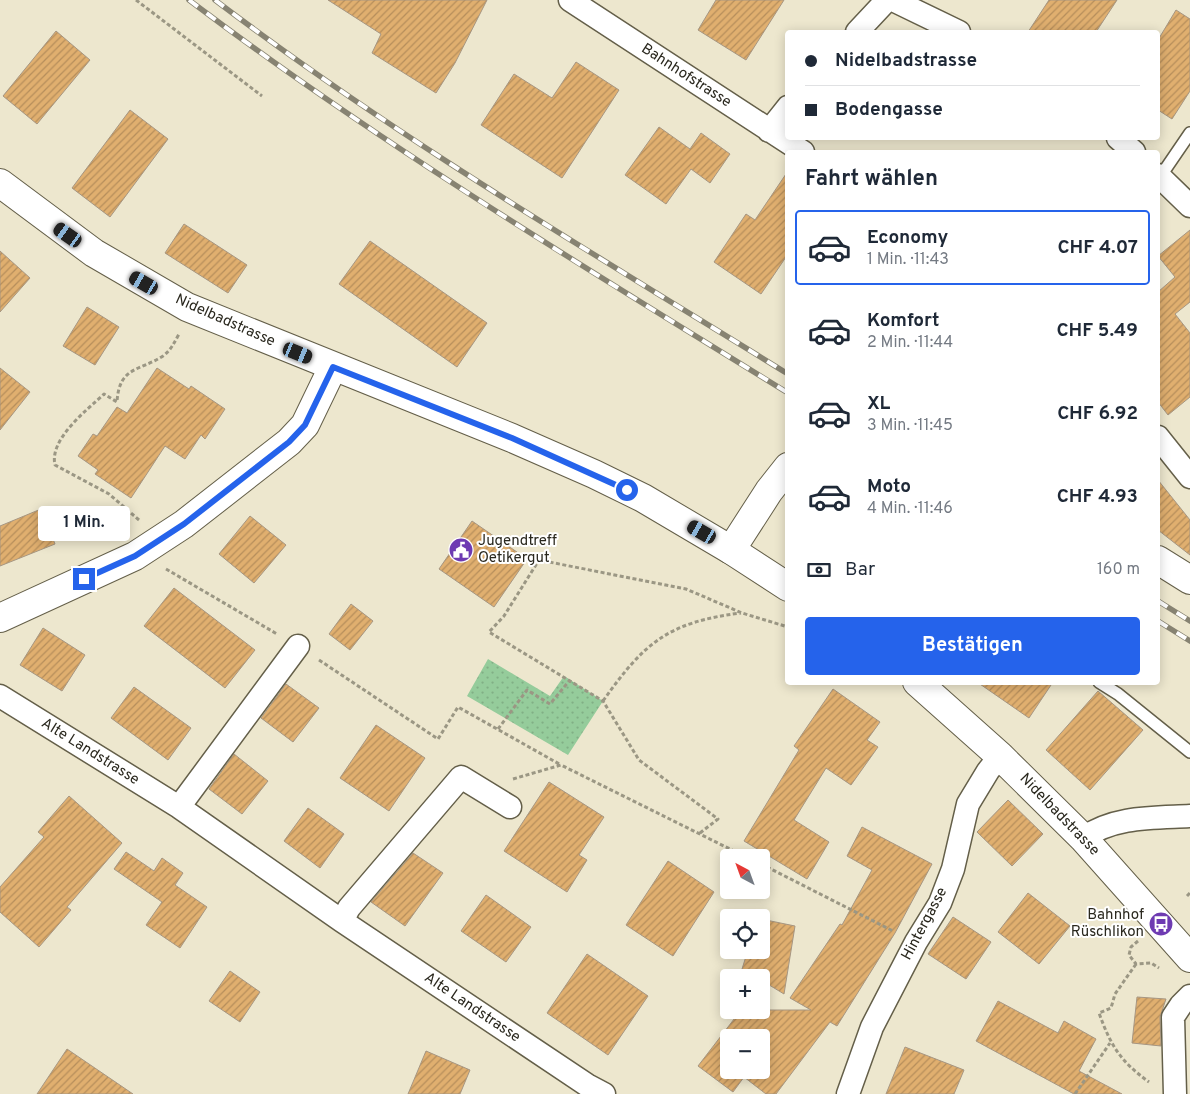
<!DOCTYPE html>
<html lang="de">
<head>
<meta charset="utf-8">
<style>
  :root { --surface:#fff; --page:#f6f6f7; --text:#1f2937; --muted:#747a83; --line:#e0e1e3; --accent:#2563eb }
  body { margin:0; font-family:Overpass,sans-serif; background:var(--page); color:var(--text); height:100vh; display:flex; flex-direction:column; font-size:19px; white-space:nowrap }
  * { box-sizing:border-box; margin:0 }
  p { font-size:16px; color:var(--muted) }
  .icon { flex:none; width:28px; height:28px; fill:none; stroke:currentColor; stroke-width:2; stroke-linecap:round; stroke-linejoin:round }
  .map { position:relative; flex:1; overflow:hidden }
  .drawer { position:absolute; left:785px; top:150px; width:375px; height:535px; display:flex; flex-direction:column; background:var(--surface); border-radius:5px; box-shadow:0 2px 12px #0003 }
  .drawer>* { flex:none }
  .banner { position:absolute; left:785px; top:30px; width:375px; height:110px; border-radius:5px; box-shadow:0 2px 12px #0003; display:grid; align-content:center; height:110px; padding:0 20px; background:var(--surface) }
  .needle { width:32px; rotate:319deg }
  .controls { position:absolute; left:720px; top:849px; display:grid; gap:10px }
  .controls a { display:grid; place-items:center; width:50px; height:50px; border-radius:5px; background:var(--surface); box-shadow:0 2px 12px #0003; font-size:25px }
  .end { position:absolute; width:22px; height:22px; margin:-11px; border:6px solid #2563eb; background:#fff; box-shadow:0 0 0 2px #fff }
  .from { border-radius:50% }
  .bubble { position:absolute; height:35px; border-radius:5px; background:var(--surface); box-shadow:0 2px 12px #0003; font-size:16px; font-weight:700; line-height:35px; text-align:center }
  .car { position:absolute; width:15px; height:30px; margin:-15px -8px; border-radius:6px; box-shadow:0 0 4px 1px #0007; background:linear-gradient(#222 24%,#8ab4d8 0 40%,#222 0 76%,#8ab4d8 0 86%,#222 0) }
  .banner b { display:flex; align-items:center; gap:18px; height:48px; font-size:19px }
  .banner b+b { border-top:1px solid var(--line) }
  .banner i { width:12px; height:12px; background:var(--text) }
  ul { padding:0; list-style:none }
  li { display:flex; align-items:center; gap:15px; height:75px; margin:0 10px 8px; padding:0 10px; border:2px solid transparent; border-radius:5px }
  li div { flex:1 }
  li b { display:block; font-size:19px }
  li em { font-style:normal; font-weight:700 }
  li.on { border-color:var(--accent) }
  li>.icon { width:45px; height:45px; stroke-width:1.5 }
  h2 { padding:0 20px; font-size:22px; line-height:60px }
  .pay { display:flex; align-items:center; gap:12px; height:55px; padding:0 20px; font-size:19px }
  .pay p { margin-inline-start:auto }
  .button { display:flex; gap:10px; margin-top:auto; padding:10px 20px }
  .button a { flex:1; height:58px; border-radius:5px; background:var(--accent); color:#fff; font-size:20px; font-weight:700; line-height:58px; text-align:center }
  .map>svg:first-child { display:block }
  .park { fill:url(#park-dots) }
  .building { fill:url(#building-hatch); stroke:#a69682; fill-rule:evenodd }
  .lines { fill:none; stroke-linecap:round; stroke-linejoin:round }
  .service-casing { stroke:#645f49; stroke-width:14 }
  .minor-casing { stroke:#645f49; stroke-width:25 }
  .tertiary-casing { stroke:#645f49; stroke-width:30 }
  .secondary-casing { stroke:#645f49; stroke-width:30 }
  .path { stroke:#9b9784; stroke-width:3; stroke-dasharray:4 2.5; stroke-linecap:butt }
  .service { stroke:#fff; stroke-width:11 }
  .minor { stroke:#fff; stroke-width:22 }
  .tertiary { stroke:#fff; stroke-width:28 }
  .secondary { stroke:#fff; stroke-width:28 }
  .rail-casing { stroke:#878372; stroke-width:5.5 }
  .rail { stroke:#fff; stroke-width:4; stroke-dasharray:11; stroke-linecap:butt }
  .route { stroke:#2563eb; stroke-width:6 }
  .labels { text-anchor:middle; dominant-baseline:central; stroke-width:4; stroke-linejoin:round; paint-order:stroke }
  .street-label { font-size:15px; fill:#2a281e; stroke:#fff }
  .poi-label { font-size:15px; fill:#2a281e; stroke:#fff; text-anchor:start }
</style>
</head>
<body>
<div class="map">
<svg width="1190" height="1094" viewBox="0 0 1190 1094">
  <defs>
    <pattern id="park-dots" width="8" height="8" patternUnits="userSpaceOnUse" patternTransform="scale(1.25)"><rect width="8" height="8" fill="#95cc9b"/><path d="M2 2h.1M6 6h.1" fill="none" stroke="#81af85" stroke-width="1.8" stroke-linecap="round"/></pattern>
    <pattern id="building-hatch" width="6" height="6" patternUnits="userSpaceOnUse" patternTransform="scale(1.25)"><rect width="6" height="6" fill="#e0af6f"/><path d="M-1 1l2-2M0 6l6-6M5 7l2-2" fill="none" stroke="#b68e5b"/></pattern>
  </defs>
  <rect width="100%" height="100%" fill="#ede7ce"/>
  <path class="park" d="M 488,659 L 550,696 L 564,676 L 603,701 L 568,755 L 467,696 Z"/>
  <path class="building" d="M 328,0 L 487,0 L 455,63 L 436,93 L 372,53 L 381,34 Z
    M 716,0 L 784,0 L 746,60 L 698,30 Z
    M 1049,0 L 1117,0 L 1096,32 L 1028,32 Z
    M 1176,10 L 1190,19 L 1190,91 L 1172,119 L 1158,110 L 1158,40 Z
    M 56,31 L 90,60 L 37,124 L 3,96 Z
    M 576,62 L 619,90 L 562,178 L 481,125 L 514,74 L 552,98 Z
    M 130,110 L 168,139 L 110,217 L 72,188 Z
    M 659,127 L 690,149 L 701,133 L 730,154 L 710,183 L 691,169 L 666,204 L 625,175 Z
    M 788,171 L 788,254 L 761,294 L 714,262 L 746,214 L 755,220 Z
    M 184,224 L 247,265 L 228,293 L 165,253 Z
    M 1190,230 L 1190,302 L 1175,314 L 1190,333 L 1190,397 L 1168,415 L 1158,402 L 1158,292 L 1175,277 L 1158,256 Z
    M 370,241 L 487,323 L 457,367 L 339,284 Z
    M 0,251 L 30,278 L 0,312 Z
    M 87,307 L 119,327 L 95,365 L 63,346 Z
    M 0,368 L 30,392 L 0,430 Z
    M 157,368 L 189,389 L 191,386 L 225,409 L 205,439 L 201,435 L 185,459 L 165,446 L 131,498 L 95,474 L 98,470 L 78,456 L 93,434 L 97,436 L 117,407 L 127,413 Z
    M 1158,480 L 1190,520 L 1190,555 L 1158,530 Z
    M 41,509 L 55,544 L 0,566 L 0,526 Z
    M 250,516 L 286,545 L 254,583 L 219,554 Z
    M 472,521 L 527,559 L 494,607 L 439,569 Z
    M 174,588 L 255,650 L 225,688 L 144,626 Z
    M 351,604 L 373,621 L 350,650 L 329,634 Z
    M 43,628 L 85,655 L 62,691 L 20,665 Z
    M 977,682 L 1053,682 L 1029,718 Z
    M 286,684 L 319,708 L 293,742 L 261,718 Z
    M 134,687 L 191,728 L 168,760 L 111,718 Z
    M 833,689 L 880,722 L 867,740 L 878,747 L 851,785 L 826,768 L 794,820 L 829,842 L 807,879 L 744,841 L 799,750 L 794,746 Z
    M 1098,691 L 1143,730 L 1090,790 L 1046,750 Z
    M 376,725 L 425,758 L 389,811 L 340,778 Z
    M 234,754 L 268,781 L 242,814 L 209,789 Z
    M 549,782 L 604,817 L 579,855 L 587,860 L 567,892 L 504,851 Z
    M 69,796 L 122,843 L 67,907 L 71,910 L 39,947 L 0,912 L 0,887 L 44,837 L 38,832 Z
    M 1008,800 L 1043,834 L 1012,866 L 977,832 Z
    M 308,808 L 344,834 L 320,868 L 284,841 Z
    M 862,827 L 932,864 L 895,933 L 837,1026 L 830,1022 L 776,1094 L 766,1094 L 744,1077 L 733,1092 L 698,1066 L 741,1010 L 811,1010 L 790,998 L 840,924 L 842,925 L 872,870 L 847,856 ZM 729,1038 L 761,1038 L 761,1070 L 729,1070 Z
    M 126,852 L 154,871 L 162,858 L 183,873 L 175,885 L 207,907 L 180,948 L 146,925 L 162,902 L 114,869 Z
    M 413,853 L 443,873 L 405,926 L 371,902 Z
    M 668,861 L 714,892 L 673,956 L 626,925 Z
    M 1028,893 L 1070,926 L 1039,964 L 998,932 Z
    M 486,895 L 531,927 L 506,962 L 461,931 Z
    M 953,917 L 991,942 L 966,979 L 928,954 Z
    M 761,919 L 795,926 L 784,994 L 761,980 L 761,978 L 757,978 L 742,969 L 748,950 L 761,950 Z
    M 587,954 L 648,996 L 608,1055 L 547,1013 Z
    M 230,971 L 260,992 L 240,1022 L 209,1001 Z
    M 1137,997 L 1166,999 L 1160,1017 L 1161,1046 L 1132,1043 Z
    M 998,1001 L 1058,1033 L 1064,1021 L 1096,1039 L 1079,1071 L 1122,1094 L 1074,1094 L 976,1041 Z
    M 905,1047 L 964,1070 L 954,1094 L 886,1094 Z
    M 67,1049 L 133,1094 L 37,1094 Z
    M 426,1051 L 470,1070 L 460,1094 L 408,1094 Z"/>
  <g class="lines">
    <defs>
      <path id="service" d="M 1160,177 L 1190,133
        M 1099,682 L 1118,694 L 1190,752"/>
      <path id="minor" d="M 570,0 L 803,152
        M 893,0 L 959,32
        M 857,32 L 887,0
        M 769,131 L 788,107
        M 1118,138 L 1134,152
        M 1158,175 L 1190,206
        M 1158,437 L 1190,477
        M 0,696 L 179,807 L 342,921 L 587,1085 L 604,1094
        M 179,807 L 298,646
        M 1083,838 C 1115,816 1152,818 1190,816
        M 342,921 L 349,908 L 461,777 L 510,807
        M 848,1094 L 872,1027 L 916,942 L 940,903 L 953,869 L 968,804 L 988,771 L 1000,756
        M 1175,1094 L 1173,1017 L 1181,1005 L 1190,996"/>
      <path id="tertiary" d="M 731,550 L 769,491 L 788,467
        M 1158,560 L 1190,580
        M 0,618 L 135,556 L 184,524 L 289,442 L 305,425 L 333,367"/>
      <path id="secondary" d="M 0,183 L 94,253 L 187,307 L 512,438 L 594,474 L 643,498 L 731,550 L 788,587
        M 917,682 L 1000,756 L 1083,838 L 1190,958"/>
    </defs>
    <use href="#service" class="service-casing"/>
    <use href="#minor" class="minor-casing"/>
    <use href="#tertiary" class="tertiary-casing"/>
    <use href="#secondary" class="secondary-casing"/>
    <path class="path" d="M 136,0 L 262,96
      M 139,520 L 109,494 L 55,465 C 49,439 87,410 104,394 L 117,402 C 119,366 140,371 163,356 C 171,350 174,343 179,334
      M 166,569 L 277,634
      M 319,660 L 438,739 L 458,707 L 561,765
      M 603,701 C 644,643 668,622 741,613
      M 498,729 L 527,690 L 550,704 L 570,680
      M 513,779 L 561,765 L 748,858
      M 700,833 L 718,819 L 639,760 L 603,701 L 489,632 L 504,616 L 539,560 L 686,589 L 742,613 L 788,627
      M 761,864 L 893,931
      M 1187,896 L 1190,893
      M 1138,941 L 1131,947 L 1129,955 L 1136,964 L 1151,963 L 1159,968
      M 1136,964 L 1115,994 L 1111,1008 L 1099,1013 C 1111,1046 1120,1061 1149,1082
      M 1075,1094 L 1110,1043"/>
    <use href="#service" class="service"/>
    <use href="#minor" class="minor"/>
    <use href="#tertiary" class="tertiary"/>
    <use href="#secondary" class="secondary"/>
    <defs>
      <path id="rail" d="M 189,0 C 380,144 584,267 788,393
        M 215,0 C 397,138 594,254 788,374
        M 1158,601 L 1190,621
        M 1158,621 L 1190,641"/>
    </defs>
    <use href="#rail" class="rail-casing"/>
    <use href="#rail" class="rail"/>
  </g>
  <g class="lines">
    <path class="route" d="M 84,579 L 135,556 L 184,524 L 289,442 L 305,425 L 333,367 L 512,438 L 627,490"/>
  </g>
  <defs>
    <symbol id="civic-disc" viewBox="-11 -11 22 22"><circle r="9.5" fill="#6e3bb2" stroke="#fff"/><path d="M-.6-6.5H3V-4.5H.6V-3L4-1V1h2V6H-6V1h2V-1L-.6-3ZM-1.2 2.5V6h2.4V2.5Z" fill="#fff"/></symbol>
    <symbol id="bus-disc" viewBox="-11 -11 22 22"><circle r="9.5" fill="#6e3bb2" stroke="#fff"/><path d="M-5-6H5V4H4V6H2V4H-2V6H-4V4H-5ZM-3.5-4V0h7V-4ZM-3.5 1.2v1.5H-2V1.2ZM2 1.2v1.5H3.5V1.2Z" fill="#fff"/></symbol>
  </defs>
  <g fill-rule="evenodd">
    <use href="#civic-disc" x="447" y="536" width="28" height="28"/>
    <use href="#bus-disc" x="1147" y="910" width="28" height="28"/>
  </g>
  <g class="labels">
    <g class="street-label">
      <text transform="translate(686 76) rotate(33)">Bahnhofstrasse</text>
      <text transform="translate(225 321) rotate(24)">Nidelbadstrasse</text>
      <text transform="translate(90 752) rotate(32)">Alte Landstrasse</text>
      <text transform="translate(1059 815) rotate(46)">Nidelbadstrasse</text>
      <text transform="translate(925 924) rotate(-62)">Hintergasse</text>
      <text transform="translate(472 1008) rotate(34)">Alte Landstrasse</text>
    </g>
    <g class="poi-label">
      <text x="478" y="541">Jugendtreff<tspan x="478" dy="17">Oetikergut</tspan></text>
      <text x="1144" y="915" text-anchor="end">Bahnhof<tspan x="1144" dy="17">Rüschlikon</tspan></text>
    </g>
  </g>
</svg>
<div class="controls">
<a><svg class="needle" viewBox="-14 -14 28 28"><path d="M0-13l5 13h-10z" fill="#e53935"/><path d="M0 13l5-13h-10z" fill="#747a83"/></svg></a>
<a><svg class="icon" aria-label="locate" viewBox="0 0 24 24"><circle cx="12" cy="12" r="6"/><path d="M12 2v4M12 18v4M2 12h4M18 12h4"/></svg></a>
<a>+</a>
<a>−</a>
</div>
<i class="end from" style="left:627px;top:490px"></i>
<i class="end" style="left:84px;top:579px"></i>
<div class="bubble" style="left:38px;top:506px;width:92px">1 Min.</div>
<i class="car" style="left:68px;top:235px;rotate:305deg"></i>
<i class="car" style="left:144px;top:283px;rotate:300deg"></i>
<i class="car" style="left:298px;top:353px;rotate:112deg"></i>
<i class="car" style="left:702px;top:532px;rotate:300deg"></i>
<div class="banner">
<b><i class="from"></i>Nidelbadstrasse</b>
<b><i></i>Bodengasse</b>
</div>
<section class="drawer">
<h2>Fahrt wählen</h2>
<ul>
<li class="on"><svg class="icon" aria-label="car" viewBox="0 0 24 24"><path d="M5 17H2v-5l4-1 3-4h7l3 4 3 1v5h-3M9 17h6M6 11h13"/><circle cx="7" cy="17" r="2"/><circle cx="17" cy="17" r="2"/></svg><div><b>Economy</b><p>1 Min. · 11:43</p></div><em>CHF 4.07</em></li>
<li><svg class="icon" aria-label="car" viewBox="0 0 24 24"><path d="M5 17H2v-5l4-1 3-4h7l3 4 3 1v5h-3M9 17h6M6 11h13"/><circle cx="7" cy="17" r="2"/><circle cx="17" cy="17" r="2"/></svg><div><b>Komfort</b><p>2 Min. · 11:44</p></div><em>CHF 5.49</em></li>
<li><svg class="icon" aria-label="car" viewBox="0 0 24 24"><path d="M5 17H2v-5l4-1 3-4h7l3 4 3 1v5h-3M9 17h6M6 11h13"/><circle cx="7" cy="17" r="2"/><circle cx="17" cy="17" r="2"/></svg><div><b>XL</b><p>3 Min. · 11:45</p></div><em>CHF 6.92</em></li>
<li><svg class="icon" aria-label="car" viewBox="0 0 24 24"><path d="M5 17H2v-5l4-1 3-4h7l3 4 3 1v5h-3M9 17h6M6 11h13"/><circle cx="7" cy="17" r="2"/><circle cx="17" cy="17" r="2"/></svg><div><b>Moto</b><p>4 Min. · 11:46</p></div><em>CHF 4.93</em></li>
</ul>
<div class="pay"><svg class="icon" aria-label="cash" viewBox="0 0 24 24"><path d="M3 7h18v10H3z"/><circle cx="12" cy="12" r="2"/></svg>Bar<p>160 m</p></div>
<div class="button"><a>Bestätigen</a></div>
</section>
</div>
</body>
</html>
